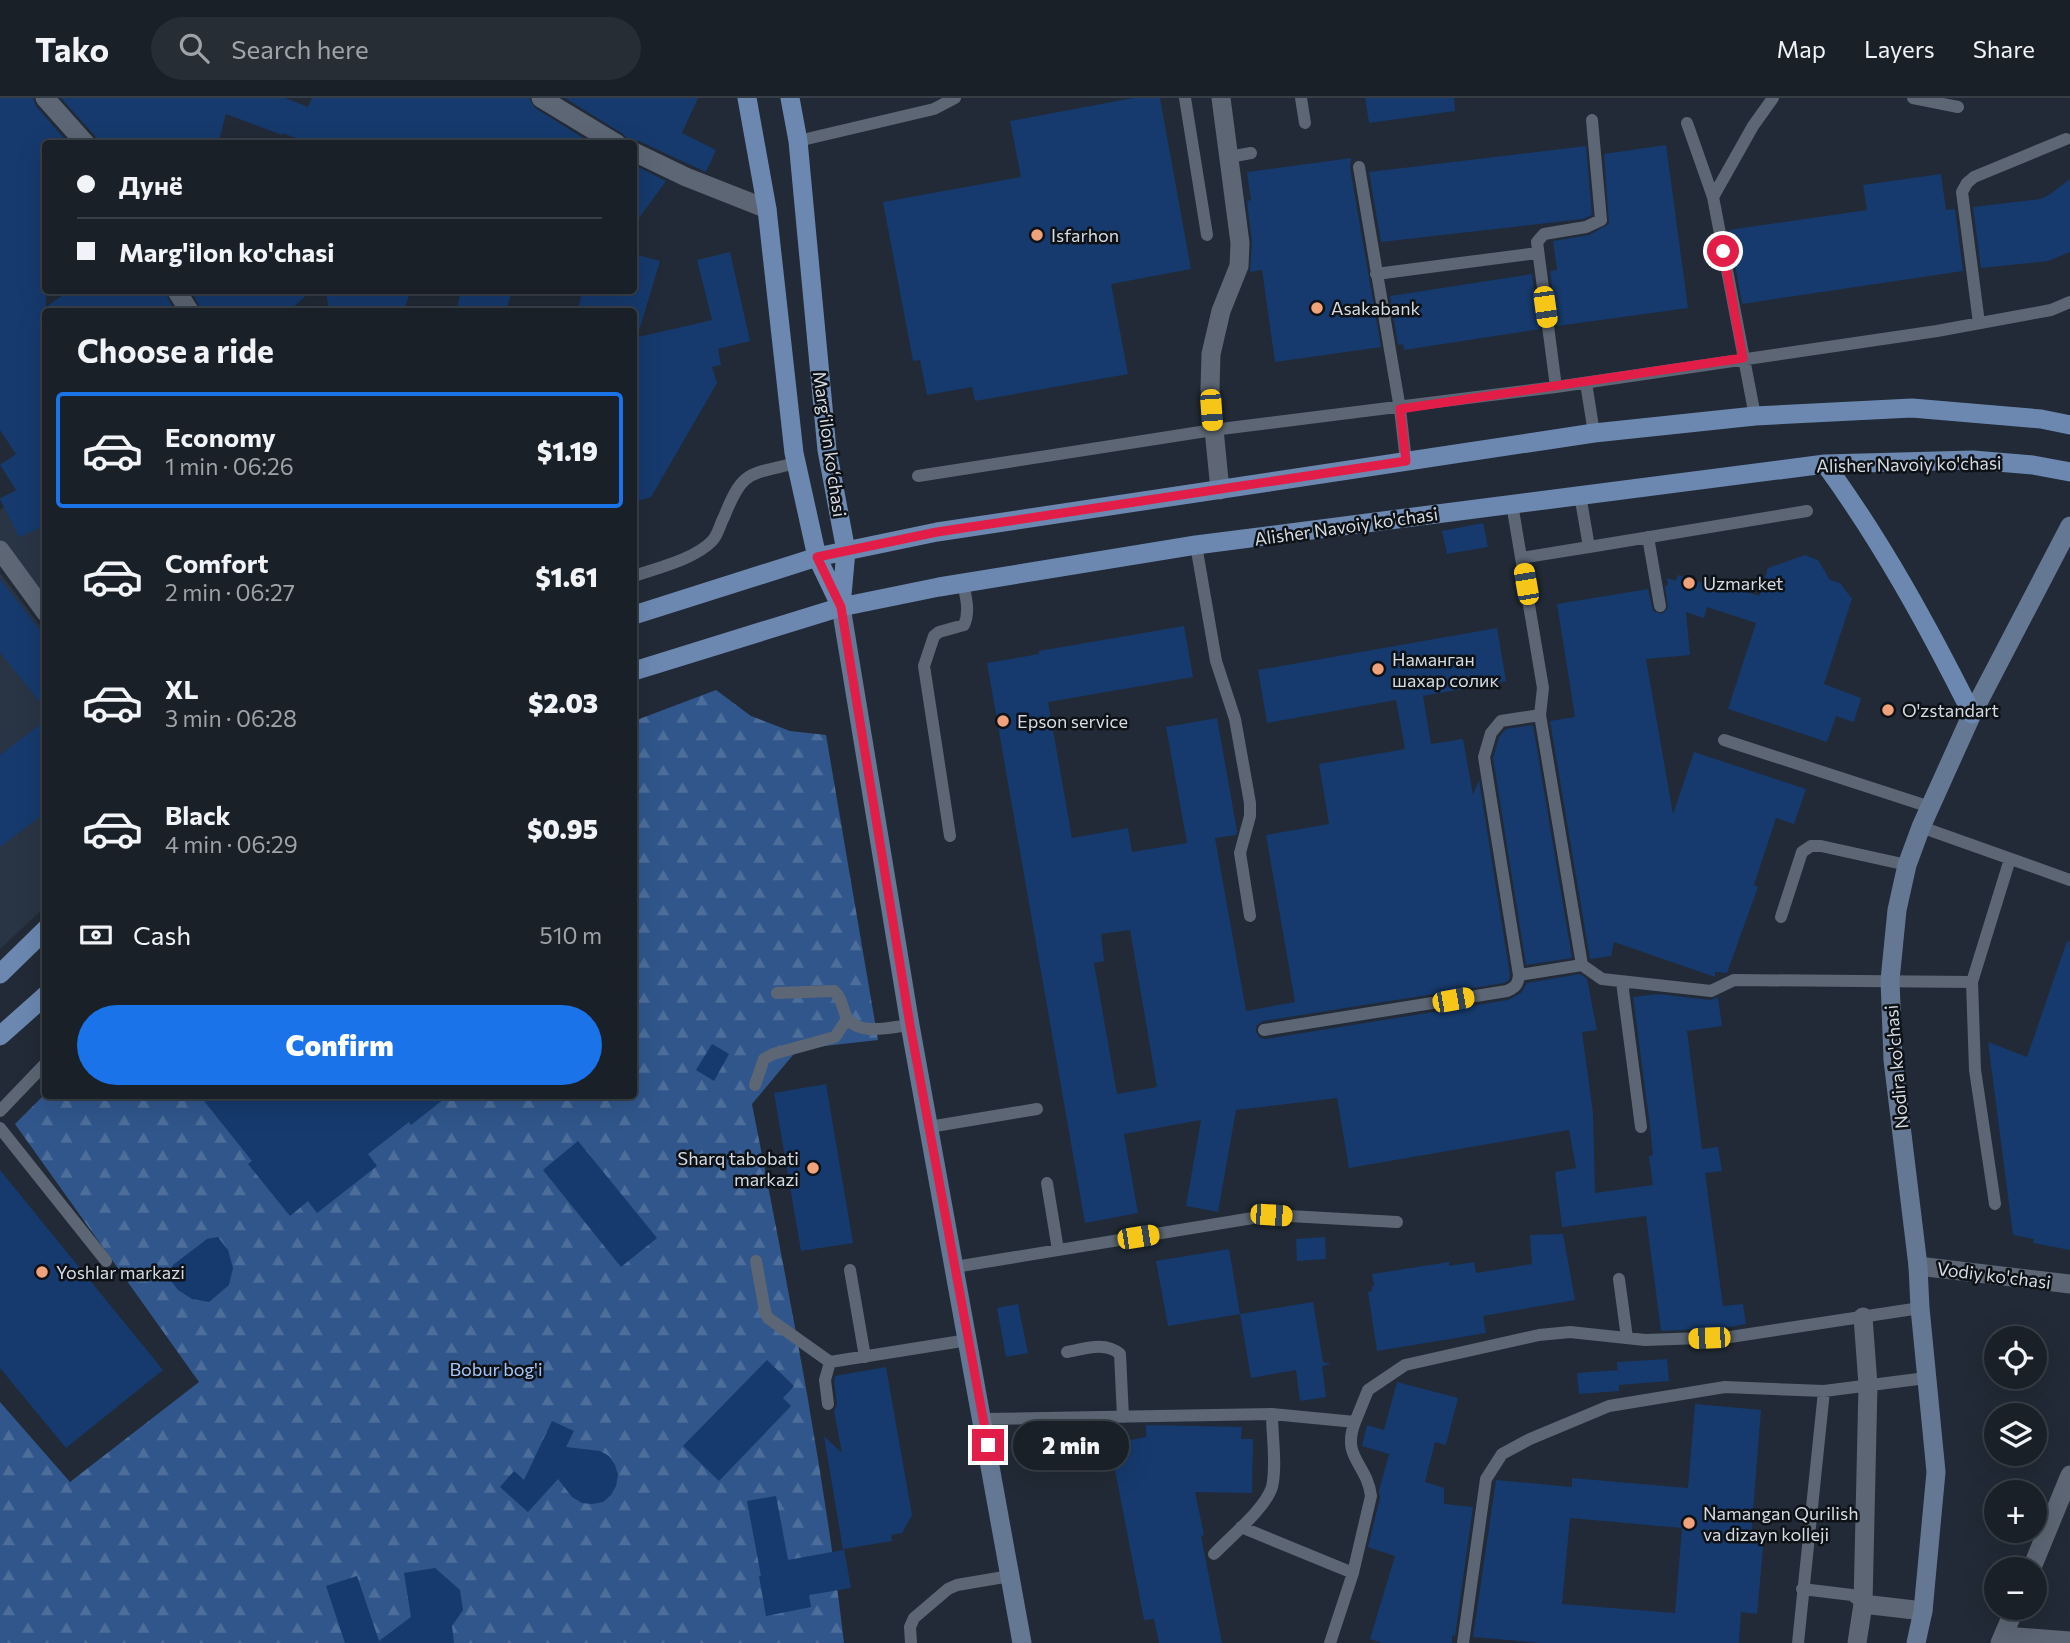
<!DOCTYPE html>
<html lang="en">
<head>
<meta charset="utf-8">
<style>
  :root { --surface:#192028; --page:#262d34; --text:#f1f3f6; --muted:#9fa3a8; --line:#373e45; --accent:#1a73e8 }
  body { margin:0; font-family:Commissioner,sans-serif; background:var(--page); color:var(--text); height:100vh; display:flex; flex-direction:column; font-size:26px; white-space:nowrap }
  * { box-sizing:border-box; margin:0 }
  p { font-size:23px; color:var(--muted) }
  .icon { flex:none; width:38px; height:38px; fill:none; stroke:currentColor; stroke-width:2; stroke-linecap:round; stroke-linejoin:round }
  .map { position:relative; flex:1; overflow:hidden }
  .sheet { position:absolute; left:42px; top:210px; width:595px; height:791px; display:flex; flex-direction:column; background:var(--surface); border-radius:7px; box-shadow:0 7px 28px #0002,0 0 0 2px var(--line) }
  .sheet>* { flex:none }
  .top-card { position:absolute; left:42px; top:42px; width:595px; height:154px; border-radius:7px; box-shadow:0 7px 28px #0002,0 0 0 2px var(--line); display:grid; align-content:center; height:154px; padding:0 35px; background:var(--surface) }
  .buttons { position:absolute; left:1984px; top:1228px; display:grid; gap:14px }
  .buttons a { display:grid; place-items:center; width:63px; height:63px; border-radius:50%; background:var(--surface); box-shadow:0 7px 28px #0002,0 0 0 2px var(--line); font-size:35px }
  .end { position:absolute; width:32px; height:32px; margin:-16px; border:9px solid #e11d48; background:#fff; box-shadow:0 0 0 4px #fff }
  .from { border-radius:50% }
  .bubble { position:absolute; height:49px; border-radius:24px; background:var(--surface); box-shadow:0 7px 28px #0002,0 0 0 2px var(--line); font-size:23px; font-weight:800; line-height:49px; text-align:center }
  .car { position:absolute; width:21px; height:42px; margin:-21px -10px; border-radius:9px; box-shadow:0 0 5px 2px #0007; background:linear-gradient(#f5c518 24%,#345 0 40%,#f5c518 0 76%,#345 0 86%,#f5c518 0) }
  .top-card b { display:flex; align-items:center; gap:24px; height:66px; font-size:26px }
  .top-card b+b { border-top:2px solid var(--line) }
  .top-card i { width:18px; height:18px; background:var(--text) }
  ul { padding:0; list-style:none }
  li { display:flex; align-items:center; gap:21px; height:116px; margin:0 14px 10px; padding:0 21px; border:4px solid transparent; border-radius:7px }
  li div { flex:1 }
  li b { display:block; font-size:26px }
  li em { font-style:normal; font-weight:800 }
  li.active { border-color:var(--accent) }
  li>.icon { width:63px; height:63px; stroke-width:1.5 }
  h2 { padding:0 35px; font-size:32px; line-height:84px }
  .pay { display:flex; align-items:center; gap:18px; height:77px; padding:0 35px; font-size:26px }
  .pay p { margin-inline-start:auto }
  .button { display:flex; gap:14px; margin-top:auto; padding:14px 35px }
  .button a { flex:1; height:80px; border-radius:42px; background:var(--accent); color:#fff; font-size:28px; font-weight:800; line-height:80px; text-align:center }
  header { display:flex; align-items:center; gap:42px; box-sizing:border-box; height:98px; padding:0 35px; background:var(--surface); border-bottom:2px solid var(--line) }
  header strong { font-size:33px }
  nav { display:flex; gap:38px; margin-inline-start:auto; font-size:24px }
  .search { width:490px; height:63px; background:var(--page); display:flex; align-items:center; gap:18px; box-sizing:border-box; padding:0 24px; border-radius:38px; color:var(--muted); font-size:26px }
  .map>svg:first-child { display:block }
  .built { fill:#293445 }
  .forest { fill:url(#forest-firs) }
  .building { fill:#163a6d; fill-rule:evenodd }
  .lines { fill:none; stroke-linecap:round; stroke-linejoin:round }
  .service { stroke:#5c6674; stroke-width:12 }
  .minor { stroke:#5c6674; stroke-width:19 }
  .secondary { stroke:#647793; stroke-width:19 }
  .primary { stroke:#6c88b1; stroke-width:19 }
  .route { stroke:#e11d48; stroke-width:9 }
  .poi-dot { fill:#f0a27a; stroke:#0e1217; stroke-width:2.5 }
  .labels { text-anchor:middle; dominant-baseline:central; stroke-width:5; stroke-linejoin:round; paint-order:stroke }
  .poi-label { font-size:18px; fill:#d5dbe3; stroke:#0e1217; text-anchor:start }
  .street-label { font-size:18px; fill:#d5dbe3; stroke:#0e1217 }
  .park-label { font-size:18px; fill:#a6c7f8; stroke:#0e1217 }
</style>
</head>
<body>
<header>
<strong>Tako</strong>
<div class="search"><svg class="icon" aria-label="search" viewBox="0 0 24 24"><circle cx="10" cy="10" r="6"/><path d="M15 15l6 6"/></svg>Search here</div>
<nav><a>Map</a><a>Layers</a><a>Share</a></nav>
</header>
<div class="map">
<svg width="2070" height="1545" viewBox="0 0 2070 1545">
  <defs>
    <pattern id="forest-firs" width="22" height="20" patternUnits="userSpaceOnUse" patternTransform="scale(1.75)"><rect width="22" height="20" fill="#30568b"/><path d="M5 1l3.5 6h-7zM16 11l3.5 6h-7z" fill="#4d6e9b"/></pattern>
  </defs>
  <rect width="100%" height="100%" fill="#212a36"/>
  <path class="built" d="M 45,378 L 45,502 L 0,441 L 0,412 L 4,409 L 0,400 Z
    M 0,475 L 46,536 L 45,809 L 0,851 Z"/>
  <path class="forest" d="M 716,592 L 751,618 L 790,633 L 826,637 L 878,942 L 798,951 L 752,1006 C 787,1185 823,1364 844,1545 L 0,1545 L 0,1304 L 70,1384 L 199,1284 L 15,1026 L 45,996 L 634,998 L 634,623 Z"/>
  <path class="building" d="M 0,0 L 33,0 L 36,8 L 69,46 L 46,46 L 46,209 L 70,192 L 164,192 L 175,214 L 46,214 L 46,427 L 19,439 L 0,401 L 16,392 L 0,367 L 16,356 L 0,332 Z
    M 61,0 L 285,0 L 308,9 L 312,0 L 529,0 L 535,10 L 593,46 L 313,46 L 282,35 L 282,37 L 226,16 L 218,46 L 98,46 L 95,38 Z
    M 565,0 L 698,0 L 682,35 L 716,52 L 706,74 L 639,43 L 629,43 L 623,36 Z
    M 1133,0 L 1160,0 L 1191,171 L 1111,186 L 1128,276 L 975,303 L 972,289 L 927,297 L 920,262 L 913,263 L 883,104 L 1021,79 L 1010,23 Z
    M 1365,0 L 1454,0 L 1455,13 L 1369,25 Z
    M 1666,47 L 1688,210 L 1557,228 L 1550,173 L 1557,172 L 1553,143 L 1589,137 L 1609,126 L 1604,56 Z
    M 1586,48 L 1592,117 L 1583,121 L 1381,144 L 1369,74 Z
    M 1351,60 L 1350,70 L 1381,249 L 1275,264 L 1262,172 L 1250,174 L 1252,144 L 1247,103 L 1251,102 L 1247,74 Z
    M 634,67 L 666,83 L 634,127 Z
    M 1941,76 L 1946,112 L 1955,111 L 1963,173 L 1742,206 L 1729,132 L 1867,112 L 1863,87 Z
    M 2070,81 L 2070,154 L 2048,163 L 1981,170 L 1973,109 L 2040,101 L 2049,97 Z
    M 730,154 L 750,243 L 718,251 L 721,267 L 712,269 L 717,285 L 651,399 L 634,404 L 634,240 L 712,222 L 697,162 Z
    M 634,156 L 660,163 L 639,233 L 634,232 L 634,214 L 577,214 L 583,192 L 634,192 Z
    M 1532,176 L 1540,231 L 1404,252 L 1403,246 L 1398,247 L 1390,198 Z
    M 191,192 L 312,192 L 288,214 L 202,214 Z
    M 325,192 L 410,192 L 404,214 L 330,214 Z
    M 461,192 L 512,192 L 506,214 L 456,214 Z
    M 1483,425 L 1488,449 L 1447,456 L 1442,433 Z
    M 1805,457 L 1818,462 L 1830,482 L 1840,485 L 1852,501 L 1824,586 L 1861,600 L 1854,624 L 1836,618 L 1827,644 L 1728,611 L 1756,525 L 1707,509 L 1704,520 L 1686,514 L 1690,557 L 1646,561 L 1673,716 L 1694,654 L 1806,691 L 1794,726 L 1776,720 L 1754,787 L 1758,789 L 1727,875 L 1715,874 L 1715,879 L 1614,844 L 1611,858 L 1590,861 L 1550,623 L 1575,619 L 1557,506 L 1648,491 L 1653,513 L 1662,516 L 1668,510 L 1665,488 L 1668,487 L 1667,480 L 1676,483 L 1678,477 L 1711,488 L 1713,482 L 1759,498 L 1768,470 Z
    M 0,481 L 46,540 L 46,612 L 0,554 Z
    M 1184,528 L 1193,579 L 1048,604 L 1072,740 L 1128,730 L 1132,754 L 1187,745 L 1166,629 L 1217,620 L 1237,733 L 1236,737 L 1215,740 L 1246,913 L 1295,904 L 1266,737 L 1329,726 L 1319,666 L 1405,651 L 1396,602 L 1267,625 L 1258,572 L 1497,530 L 1506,583 L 1423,598 L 1431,646 L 1463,641 L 1473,697 L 1479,682 L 1510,877 L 1509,882 L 1504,885 L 1263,923 L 1256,928 L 1256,934 L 1260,940 L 1265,941 L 1508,902 L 1521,895 L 1527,885 L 1580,876 L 1587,881 L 1597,932 L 1582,934 L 1593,1015 L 1595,1095 L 1653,1087 L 1649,1058 L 1653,1057 L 1650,1028 L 1633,899 L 1658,896 L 1710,902 L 1718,899 L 1722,928 L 1687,933 L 1702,1051 L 1718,1049 L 1722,1073 L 1705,1075 L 1723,1208 L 1743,1206 L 1746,1226 L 1725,1230 L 1661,1233 L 1646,1118 L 1562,1129 L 1555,1074 L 1576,1070 L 1569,1032 L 1349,1070 L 1337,1000 L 1236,1012 L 1218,1114 L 1186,1108 L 1201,1022 L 1124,1036 L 1138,1115 L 1085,1125 L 987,565 L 1039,556 L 1039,553 ZM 1130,832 L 1157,989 L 1117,996 L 1094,865 L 1104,863 L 1101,836 Z
    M 46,622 L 46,714 L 0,749 L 0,657 Z
    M 1533,627 L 1572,860 L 1526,867 L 1493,660 L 1499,639 L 1506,631 Z
    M 2067,843 L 2070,844 L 2070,1152 L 2033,1145 L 2034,1141 L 2013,1137 L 1988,944 L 2027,959 Z
    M 712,946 L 729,956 L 714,983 L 696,972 Z
    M 826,986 L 853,1145 L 801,1153 L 774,995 Z
    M 200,998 L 448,998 L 411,1027 L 409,1024 L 368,1056 L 377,1068 L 317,1115 L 308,1103 L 290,1118 L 248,1066 L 252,1063 Z
    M 578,1043 L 657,1140 L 621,1169 L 543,1072 Z
    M 0,1072 L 163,1272 L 66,1350 L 0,1270 Z
    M 1563,1136 L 1575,1202 L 1483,1218 L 1486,1235 L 1377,1253 L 1368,1194 L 1372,1193 L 1372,1188 L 1374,1188 L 1372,1176 L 1449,1164 L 1449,1168 L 1474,1164 L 1476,1175 L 1532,1166 L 1530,1137 Z
    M 218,1139 L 228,1152 L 233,1170 L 229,1187 L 209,1204 L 192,1201 L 178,1192 L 168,1179 L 173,1167 L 207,1141 Z
    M 1325,1139 L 1326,1161 L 1297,1163 L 1296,1141 Z
    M 1229,1151 L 1240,1216 L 1168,1228 L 1156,1163 Z
    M 1313,1204 L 1323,1264 L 1331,1266 L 1322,1268 L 1326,1299 L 1300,1303 L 1296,1272 L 1251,1280 L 1240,1216 Z
    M 1018,1206 L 1028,1255 L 1006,1259 L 997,1210 Z
    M 1667,1261 L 1669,1283 L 1619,1287 L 1617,1264 Z
    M 767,1262 L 794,1288 L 783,1300 L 791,1308 L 719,1383 L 683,1348 Z
    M 886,1269 L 912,1417 L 902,1435 L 891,1437 L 892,1443 L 844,1451 L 851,1490 L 809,1497 L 811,1509 L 766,1518 L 759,1478 L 761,1478 L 747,1403 L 776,1398 L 788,1462 L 843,1452 L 824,1338 L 842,1355 L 834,1313 L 837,1306 L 834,1283 L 835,1278 Z
    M 1618,1272 L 1619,1293 L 1579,1296 L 1577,1275 Z
    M 1397,1284 L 1458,1300 L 1446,1347 L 1435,1344 L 1425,1384 L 1444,1390 L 1444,1406 L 1473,1409 L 1455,1538 L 1452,1537 L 1452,1545 L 1382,1545 L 1370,1541 L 1395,1458 L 1368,1449 L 1380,1400 L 1379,1392 L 1389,1356 L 1362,1348 L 1367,1327 L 1384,1332 Z
    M 1695,1306 L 1761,1312 L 1751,1438 L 1764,1439 L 1757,1516 L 1741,1514 L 1739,1545 L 1542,1545 L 1473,1539 L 1496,1382 L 1572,1389 L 1572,1380 L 1688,1390 ZM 1570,1420 L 1682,1430 L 1675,1515 L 1562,1506 Z
    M 552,1323 L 574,1333 L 566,1349 L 600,1353 L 609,1358 L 615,1367 L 618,1377 L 616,1388 L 611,1397 L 603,1404 L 592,1406 L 582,1405 L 572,1399 L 558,1381 L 528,1414 L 500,1389 L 514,1373 L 524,1382 Z
    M 1146,1327 L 1242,1329 L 1241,1341 L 1253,1341 L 1252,1395 L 1195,1394 L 1204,1437 L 1201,1438 L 1222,1545 L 1159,1545 L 1154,1521 L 1144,1522 L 1110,1346 L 1146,1339 Z
    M 435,1470 L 460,1492 L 463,1512 L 452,1528 L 454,1545 L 345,1545 L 326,1488 L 357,1478 L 379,1543 L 411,1519 L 404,1475 Z"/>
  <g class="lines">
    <path class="service" d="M 1185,0 L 1207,137
      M 1301,0 L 1305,25
      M 1913,0 L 1958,9
      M 1687,25 L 1713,99 L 1755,318
      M 798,43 L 934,11 L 955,0
      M 1229,59 L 1251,55
      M 1359,69 L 1400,311 L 1406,363
      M 1713,99 L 1753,28 L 1773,0
      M 1376,176 L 1537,155
      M 1979,225 L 1962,94 L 1967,85 L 1974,79 L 2066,41
      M 1586,285 L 1594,335
      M 1556,289 L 1537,144 L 1544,136 L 1586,129 L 1601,122 L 1592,22
      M 918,378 L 1213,332 L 1556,289 L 1937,233 L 2051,212 L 2070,204
      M 1580,397 L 1589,449 L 1807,413
      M 1648,439 L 1660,508
      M 1196,447 L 1216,563 L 1235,621 L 1250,705 L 1250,718 L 1240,755 L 1250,818
      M 1521,460 L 1589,449
      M 634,478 C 657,470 695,461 712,443 C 718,437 720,426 724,419 C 743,371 749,377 796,365
      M 1724,642 L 1930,709
      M 1921,729 L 2070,782
      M 950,738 L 924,568 L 934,538 L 939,534 L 964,527 C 970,514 966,499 963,485
      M 1781,819 L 1802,754 L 1811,748 L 1821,748 L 1907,767
      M 1582,867 L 1602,881 L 1711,893 L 1734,882 L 1972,884 L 1975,972 L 1995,1106
      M 1519,877 L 1582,867 L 1540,617
      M 1622,884 L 1641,1029
      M 1972,884 L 2010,761
      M 777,895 L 834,893 C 842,900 842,909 846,918 C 857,939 892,929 910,927
      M 1264,932 L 1507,893 C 1516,889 1518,886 1519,877 L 1484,659 L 1491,635 L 1501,623 L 1540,617 L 1543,590 L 1512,406
      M 755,987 L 764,961 L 773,956 L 835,939 L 847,921
      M 0,1013 L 46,965
      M 929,1029 L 1037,1011
      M 0,1030 L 106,1163
      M 1047,1085 L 1058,1152
      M 756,1163 L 765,1213 L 768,1220 L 830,1264 L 968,1242
      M 955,1169 L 1271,1117 L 1397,1124
      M 850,1172 L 865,1259
      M 1619,1181 L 1627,1240
      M 1067,1254 C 1085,1251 1104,1243 1120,1256 L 1123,1319
      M 828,1306 L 825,1282 L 830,1264
      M 983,1321 L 1272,1316 L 1355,1324 C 1341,1360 1367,1365 1371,1398 L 1353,1475 L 1330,1545
      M 1355,1324 L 1368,1292 L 1405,1267 L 1539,1237 L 1570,1234 L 1645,1242 L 1730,1239 L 1920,1210
      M 1241,1429 L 1353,1475
      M 1214,1456 C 1231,1438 1265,1411 1272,1389 C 1277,1367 1272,1339 1272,1316
      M 1802,1491 L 1852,1497 L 1863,1506
      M 911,1545 L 910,1529 L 914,1520 L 948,1491 L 957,1487 L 1010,1478
      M 1463,1545 L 1486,1381 L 1502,1356 L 1530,1341 L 1609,1308 L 1725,1289 L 1824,1293 L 1926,1280
      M 1798,1545 L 1824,1293"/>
    <path class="minor" d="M 45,0 L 86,46
      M 541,0 L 617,46
      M 634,54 L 686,79 L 767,111
      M 176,192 L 190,214
      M 1220,392 L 1210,291 L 1211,256 L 1221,213 L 1239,168 L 1240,145 L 1221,0
      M 0,452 L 46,515
      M 1918,1168 L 2070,1186
      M 2031,1472 L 2070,1377
      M 1863,1506 L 1923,1513
      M 2004,1538 L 2070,1543
      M 1857,1545 L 1863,1506 L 1868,1287 L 1863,1219
      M 2000,1545 L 2015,1510"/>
    <path class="secondary" d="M 841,509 L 910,927 L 1022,1545
      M 1916,1545 L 1923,1513 L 1936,1374 L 1920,1210 L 1918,1168 L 1893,962 L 1890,882 L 1897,812 L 1907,767 L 1921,729 L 1972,616 L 2070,428"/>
    <path class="primary" d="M 747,0 L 767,111 L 794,355 L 817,459 L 841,509
      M 790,0 L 798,43 L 827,352 L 846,453 L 841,508
      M 1825,366 C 1882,444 1929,530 1972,616
      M 634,517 L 817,459 L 937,434 L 1594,335 L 1755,318 L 1912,310 L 2041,321 L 2070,327
      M 634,573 L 841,509 L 939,489 L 1196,447 L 1825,366 L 1973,362 L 2033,367 L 2070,374
      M 0,876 L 46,831
      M 0,938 L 46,897"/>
  </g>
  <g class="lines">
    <path class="route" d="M 988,1347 L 910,927 L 841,509 L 817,459 L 937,434 L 1406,363 L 1400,311 L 1743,260 L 1723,153"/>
  </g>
  <g class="poi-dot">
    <circle cx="1037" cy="137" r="7"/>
    <circle cx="1317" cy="210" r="7"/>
    <circle cx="1689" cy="485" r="7"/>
    <circle cx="1378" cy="571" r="7"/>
    <circle cx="1888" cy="612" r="7"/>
    <circle cx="1003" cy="623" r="7"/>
    <circle cx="813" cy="1070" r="7"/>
    <circle cx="42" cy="1174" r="7"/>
    <circle cx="1689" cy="1425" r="7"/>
  </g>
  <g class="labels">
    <g class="poi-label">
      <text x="1051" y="137">Isfarhon</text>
      <text x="1331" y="210">Asakabank</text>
      <text x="1703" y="485">Uzmarket</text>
      <text x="1392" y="561">Наманган<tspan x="1392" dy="21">шахар солик</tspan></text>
      <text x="1902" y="612">O'zstandart</text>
      <text x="1017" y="623">Epson service</text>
      <text x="799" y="1060" text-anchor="end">Sharq tabobati<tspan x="799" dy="21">markazi</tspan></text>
      <text x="56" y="1174">Yoshlar markazi</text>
      <text x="1703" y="1415">Namangan Qurilish<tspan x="1703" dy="21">va dizayn kolleji</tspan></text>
    </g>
    <g class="street-label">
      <text transform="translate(830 346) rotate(82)">Margʻilon koʻchasi</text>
      <text transform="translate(1909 366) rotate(-1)">Alisher Navoiy ko'chasi</text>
      <text transform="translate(1346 428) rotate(-8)">Alisher Navoiy ko'chasi</text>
      <text transform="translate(1896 969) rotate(-95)">Nodira ko'chasi</text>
      <text transform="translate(1994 1177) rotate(7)">Vodiy ko'chasi</text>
    </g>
    <g class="park-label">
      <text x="496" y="1271">Bobur bog'i</text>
    </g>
  </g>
</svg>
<div class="buttons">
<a><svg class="icon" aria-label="locate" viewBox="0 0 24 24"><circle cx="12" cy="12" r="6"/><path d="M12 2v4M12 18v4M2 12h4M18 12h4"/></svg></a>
<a><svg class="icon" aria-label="layers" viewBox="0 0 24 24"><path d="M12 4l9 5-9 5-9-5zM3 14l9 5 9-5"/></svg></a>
<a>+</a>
<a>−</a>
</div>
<i class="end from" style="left:1723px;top:153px"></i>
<i class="end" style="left:988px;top:1347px"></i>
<div class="bubble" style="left:1013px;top:1323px;width:116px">2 min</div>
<i class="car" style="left:1545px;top:209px;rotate:172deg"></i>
<i class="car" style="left:1211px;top:312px;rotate:176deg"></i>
<i class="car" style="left:1526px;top:486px;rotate:350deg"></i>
<i class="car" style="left:1453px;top:902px;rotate:80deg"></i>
<i class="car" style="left:1271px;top:1117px;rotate:94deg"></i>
<i class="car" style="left:1138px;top:1139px;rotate:81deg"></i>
<i class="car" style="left:1709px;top:1240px;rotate:268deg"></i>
<div class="top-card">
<b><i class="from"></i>Дунё</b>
<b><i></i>Marg'ilon ko'chasi</b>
</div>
<section class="sheet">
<h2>Choose a ride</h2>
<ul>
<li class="active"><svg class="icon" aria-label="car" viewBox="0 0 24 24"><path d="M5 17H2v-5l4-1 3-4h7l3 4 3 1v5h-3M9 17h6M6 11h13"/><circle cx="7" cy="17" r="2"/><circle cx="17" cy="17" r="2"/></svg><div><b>Economy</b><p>1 min · 06:26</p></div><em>$1.19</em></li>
<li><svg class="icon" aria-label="car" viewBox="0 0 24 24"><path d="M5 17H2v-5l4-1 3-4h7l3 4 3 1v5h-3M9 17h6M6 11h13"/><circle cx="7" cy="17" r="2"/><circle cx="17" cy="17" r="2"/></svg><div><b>Comfort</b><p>2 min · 06:27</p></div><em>$1.61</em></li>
<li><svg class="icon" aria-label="car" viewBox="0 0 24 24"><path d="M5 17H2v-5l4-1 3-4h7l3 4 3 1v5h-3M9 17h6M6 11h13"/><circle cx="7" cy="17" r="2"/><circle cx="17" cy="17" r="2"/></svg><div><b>XL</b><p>3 min · 06:28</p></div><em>$2.03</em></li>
<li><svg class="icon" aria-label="car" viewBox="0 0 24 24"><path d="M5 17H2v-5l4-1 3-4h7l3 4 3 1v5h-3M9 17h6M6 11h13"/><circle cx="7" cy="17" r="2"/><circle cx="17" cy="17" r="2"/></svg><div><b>Black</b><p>4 min · 06:29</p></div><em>$0.95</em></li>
</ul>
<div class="pay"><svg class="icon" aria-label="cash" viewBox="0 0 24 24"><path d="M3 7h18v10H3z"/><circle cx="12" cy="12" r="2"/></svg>Cash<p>510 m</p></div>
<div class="button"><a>Confirm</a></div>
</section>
</div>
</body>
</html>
